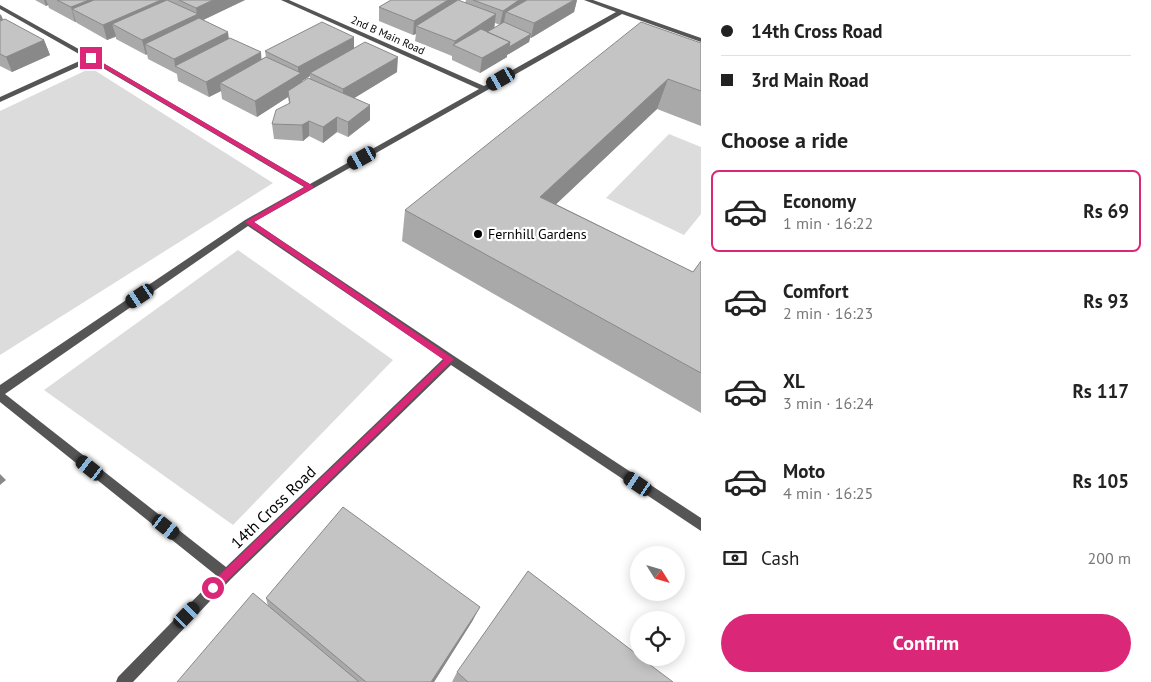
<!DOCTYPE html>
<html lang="en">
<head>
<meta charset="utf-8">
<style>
  :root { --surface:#fff; --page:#f2f2f2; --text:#222; --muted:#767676; --line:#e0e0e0; --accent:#db2777 }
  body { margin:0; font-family:"PT Sans",sans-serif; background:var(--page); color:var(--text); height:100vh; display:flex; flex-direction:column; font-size:19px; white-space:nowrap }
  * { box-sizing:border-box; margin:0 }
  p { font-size:16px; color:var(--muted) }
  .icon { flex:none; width:28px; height:28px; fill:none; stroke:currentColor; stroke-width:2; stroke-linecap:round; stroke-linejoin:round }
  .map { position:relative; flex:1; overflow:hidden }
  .panel { display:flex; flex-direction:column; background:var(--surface); width:450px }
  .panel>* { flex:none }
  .banner { display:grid; align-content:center; height:110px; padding:0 20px; background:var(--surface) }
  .needle { width:32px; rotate:127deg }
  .tools { position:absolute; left:630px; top:546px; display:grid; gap:10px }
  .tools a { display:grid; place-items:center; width:55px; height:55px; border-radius:50%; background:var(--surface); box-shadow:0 2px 12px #0003; font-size:25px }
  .end { position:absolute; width:22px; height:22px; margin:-11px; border:6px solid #db2777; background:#fff; box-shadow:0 0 0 2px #fff }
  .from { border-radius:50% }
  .car { position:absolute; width:15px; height:30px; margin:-15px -8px; border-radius:6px; box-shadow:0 0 4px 1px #0007; background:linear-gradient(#222 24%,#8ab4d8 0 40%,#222 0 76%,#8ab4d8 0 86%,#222 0) }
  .banner b { display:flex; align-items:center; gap:18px; height:48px; font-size:19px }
  .banner b+b { border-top:1px solid var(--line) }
  .banner i { width:12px; height:12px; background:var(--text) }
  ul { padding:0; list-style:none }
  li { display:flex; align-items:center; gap:15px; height:82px; margin:0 10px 8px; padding:0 10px; border:2px solid transparent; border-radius:8px }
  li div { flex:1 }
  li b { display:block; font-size:19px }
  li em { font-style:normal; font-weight:700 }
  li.active { border-color:var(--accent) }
  li>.icon { width:45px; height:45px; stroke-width:1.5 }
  h2 { padding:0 20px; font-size:22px; line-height:60px }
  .pay { display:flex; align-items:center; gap:12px; height:55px; padding:0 20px; font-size:19px }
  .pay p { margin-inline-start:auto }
  .action { display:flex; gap:10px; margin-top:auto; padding:10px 20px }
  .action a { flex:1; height:58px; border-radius:30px; background:var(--accent); color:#fff; font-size:20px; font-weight:700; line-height:58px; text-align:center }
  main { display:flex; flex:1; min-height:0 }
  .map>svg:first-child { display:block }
  .green { fill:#dcdcdc }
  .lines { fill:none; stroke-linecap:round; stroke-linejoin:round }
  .minor { fill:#555; fill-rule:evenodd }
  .wall { fill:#a9a9a9; fill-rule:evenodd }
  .shaded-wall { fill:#898989 }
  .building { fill:#c4c4c4; stroke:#898989 }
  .route { fill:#db2777 }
  .poi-dot { fill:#000; stroke:#fff; stroke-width:2 }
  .labels { text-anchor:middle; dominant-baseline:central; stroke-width:4.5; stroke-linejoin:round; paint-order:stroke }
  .far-street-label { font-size:11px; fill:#000; stroke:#fff }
  .poi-label { font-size:14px; fill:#000; stroke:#fff; text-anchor:start }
  .near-street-label { font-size:16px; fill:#000; stroke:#fff }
</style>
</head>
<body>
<main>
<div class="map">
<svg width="701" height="682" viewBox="0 0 701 682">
  <rect width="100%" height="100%" fill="#fff"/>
  <path class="green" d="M 91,68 L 273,183 L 0,355 L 0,111 Z
    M 669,134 L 701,147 L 701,214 L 684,235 L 606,198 Z
    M 238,250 L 393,360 L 233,525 L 44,390 Z"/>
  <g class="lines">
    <path class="minor" d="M 281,0 L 289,0 L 484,86 L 616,12 L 584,0 L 593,0 L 701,38 L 701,42 L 622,14 L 254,222 L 454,356 L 701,518 L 701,531 L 451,365 L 231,579 L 133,682 L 116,682 L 118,677 L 217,576 L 0,402 L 0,385 L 245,220 L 304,187 L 91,61 L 0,102 L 0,97 L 86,58 L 0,9 L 0,5 L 93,57 L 310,184 L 479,89 ZM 248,226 L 443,359 L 226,567 L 5,394 Z"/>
  </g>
  <path class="wall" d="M 35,0 L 245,0 L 203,20 L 229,38 L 261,52 L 261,59 L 266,57 L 265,51 L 354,48 L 397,72 L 354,98 L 370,120 L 348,137 L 337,132 L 323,143 L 309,136 L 303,141 L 274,139 L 272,124 L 289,103 L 288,97 L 257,117 L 222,99 L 221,91 L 209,97 L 178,81 L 177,74 L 148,59 L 147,54 L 146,55 L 116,39 L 116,37 L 107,40 L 77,23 L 76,22 L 75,22 L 49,8 L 48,5 L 46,6 ZM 310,76 L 310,79 L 302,82 L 302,81 Z
    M 466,0 L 577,0 L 574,12 L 531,38 L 530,38 L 529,42 L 507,55 L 507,57 L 480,73 L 452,60 L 452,56 L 415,41 L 416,34 L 413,35 L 379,21 L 379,7 L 457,1 L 465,3 ZM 495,23 L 500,25 L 494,28 Z
    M 0,14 L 1,15 L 3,20 L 44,40 L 50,55 L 12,72 L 0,66 Z
    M 701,43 L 701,126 L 657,109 L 556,204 L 693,272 L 701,261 L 701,413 L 402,241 L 405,210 Z
    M 266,598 L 473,620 L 434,682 L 177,682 L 268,606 Z
    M 457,672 L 673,682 L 452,682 Z"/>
  <path class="shaded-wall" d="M 44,0 L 46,0 L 48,5 L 46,6 Z
    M 89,0 L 127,0 L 72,9 L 76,22 L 75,22 L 71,7 Z
    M 161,0 L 166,0 L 168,13 L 112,24 L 116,36 L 107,40 L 103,25 Z
    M 213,0 L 245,0 L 199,22 L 145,44 L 147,54 L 146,55 L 142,40 L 197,14 L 196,8 Z
    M 448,0 L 457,0 L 456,9 L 416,26 L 416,34 L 413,35 L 414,21 Z
    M 519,0 L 537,0 L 506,12 L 504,22 L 500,25 L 503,11 Z
    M 574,0 L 577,0 L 574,12 L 531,38 L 534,23 Z
    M 496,14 L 494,29 L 481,37 L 454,45 L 455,41 Z
    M 0,15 L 1,15 L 7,29 L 0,33 Z
    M 228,32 L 230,47 L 175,66 L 174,59 Z
    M 531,34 L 529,42 L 507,55 L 507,57 L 480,73 L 482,58 L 510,42 Z
    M 354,37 L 354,52 L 310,73 L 310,76 L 302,81 L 302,89 L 288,91 L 288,97 L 257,117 L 255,101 L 298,75 L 298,67 Z
    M 44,40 L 50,55 L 12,72 L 6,57 Z
    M 261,52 L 262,67 L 220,83 L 221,91 L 209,97 L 206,82 Z
    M 398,57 L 397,72 L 343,105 L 343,89 Z
    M 668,79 L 657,109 L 532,227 L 540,197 Z
    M 370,105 L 370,120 L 348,137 L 348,122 Z
    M 337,117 L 337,132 L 323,143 L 323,127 Z
    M 309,121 L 309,136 L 303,141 L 302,125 Z
    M 0,474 L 6,480 L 0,485 Z
    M 480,607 L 473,620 L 434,682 L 431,682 Z"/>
  <path class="building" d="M 57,0 L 89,0 L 71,7 Z
    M 94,0 L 161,0 L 103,25 L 72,9 Z
    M 167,0 L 198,14 L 142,40 L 112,24 Z
    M 179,0 L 213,0 L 196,8 Z
    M 391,0 L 448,0 L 414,21 L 379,7 Z
    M 458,0 L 496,14 L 455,41 L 416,26 Z
    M 473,0 L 519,0 L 503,11 Z
    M 527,0 L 574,0 L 534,23 L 506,12 Z
    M 199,18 L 228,32 L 174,59 L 145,44 Z
    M 5,19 L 44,40 L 6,57 L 0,54 L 0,21 Z
    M 322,22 L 354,37 L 298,67 L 265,51 Z
    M 504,22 L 531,34 L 509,47 L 510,42 L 487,32 Z
    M 641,22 L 701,43 L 701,91 L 668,79 L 540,197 L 693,272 L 701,261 L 701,373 L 405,210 Z
    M 481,29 L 510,42 L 482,58 L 453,45 Z
    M 230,38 L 261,52 L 206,82 L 175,66 Z
    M 365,42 L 398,57 L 343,89 L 310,73 Z
    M 266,57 L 301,73 L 255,101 L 220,83 Z
    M 308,78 L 370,105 L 348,122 L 337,117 L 323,127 L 309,121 L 302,125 L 272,124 L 276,110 L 290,103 L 288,91 Z
    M 343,507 L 480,607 L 431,682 L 366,682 L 266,598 Z
    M 528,571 L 639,656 L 639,658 L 641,658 L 673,682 L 468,682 L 457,672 Z
    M 253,593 L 359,682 L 177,682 Z"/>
  <path class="route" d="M 91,56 L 313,186 L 313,188 L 254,222 L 454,359 L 213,594 L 209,592 L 208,588 L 209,585 L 444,360 L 245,222 L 305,187 L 89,59 Z"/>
  <circle class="poi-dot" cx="478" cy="234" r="5"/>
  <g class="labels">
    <g class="far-street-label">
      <text transform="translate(388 35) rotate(24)">2nd B Main Road</text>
    </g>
    <g class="poi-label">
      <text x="488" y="234">Fernhill Gardens</text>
    </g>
    <g class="near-street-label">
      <text transform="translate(273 507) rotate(-44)">14th Cross Road</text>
    </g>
  </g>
</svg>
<div class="tools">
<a><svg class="needle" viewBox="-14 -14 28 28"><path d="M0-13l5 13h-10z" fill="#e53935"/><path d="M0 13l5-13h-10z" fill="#767676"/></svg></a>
<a><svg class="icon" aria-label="locate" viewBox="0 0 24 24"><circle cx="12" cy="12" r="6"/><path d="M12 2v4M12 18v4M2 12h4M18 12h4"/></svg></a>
</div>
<i class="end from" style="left:213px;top:588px"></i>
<i class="end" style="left:91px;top:58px"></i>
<i class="car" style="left:501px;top:79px;rotate:240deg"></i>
<i class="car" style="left:362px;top:158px;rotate:241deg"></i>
<i class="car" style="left:140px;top:296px;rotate:236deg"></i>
<i class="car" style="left:90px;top:468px;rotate:308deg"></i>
<i class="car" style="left:638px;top:484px;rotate:304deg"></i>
<i class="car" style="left:166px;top:527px;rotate:128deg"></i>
<i class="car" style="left:187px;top:615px;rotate:44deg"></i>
</div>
<section class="panel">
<div class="banner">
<b><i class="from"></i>14th Cross Road</b>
<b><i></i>3rd Main Road</b>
</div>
<h2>Choose a ride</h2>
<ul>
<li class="active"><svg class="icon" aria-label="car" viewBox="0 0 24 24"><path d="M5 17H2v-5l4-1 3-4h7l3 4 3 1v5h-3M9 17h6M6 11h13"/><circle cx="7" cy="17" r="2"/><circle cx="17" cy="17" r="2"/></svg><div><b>Economy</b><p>1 min · 16:22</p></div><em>Rs 69</em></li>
<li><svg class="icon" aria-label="car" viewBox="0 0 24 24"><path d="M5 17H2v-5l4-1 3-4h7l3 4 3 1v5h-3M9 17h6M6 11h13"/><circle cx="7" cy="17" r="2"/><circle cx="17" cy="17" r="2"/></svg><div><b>Comfort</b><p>2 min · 16:23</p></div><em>Rs 93</em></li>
<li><svg class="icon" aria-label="car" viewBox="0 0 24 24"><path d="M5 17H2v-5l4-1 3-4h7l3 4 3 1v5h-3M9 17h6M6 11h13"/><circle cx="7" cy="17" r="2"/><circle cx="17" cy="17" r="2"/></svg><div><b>XL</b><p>3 min · 16:24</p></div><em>Rs 117</em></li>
<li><svg class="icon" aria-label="car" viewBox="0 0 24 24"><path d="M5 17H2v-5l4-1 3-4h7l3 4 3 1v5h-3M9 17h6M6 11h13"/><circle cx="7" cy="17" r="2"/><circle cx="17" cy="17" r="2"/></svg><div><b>Moto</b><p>4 min · 16:25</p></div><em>Rs 105</em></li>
</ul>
<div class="pay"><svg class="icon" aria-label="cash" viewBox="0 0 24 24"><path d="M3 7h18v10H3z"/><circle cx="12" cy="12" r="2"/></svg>Cash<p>200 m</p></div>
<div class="action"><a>Confirm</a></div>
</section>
</main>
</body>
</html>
